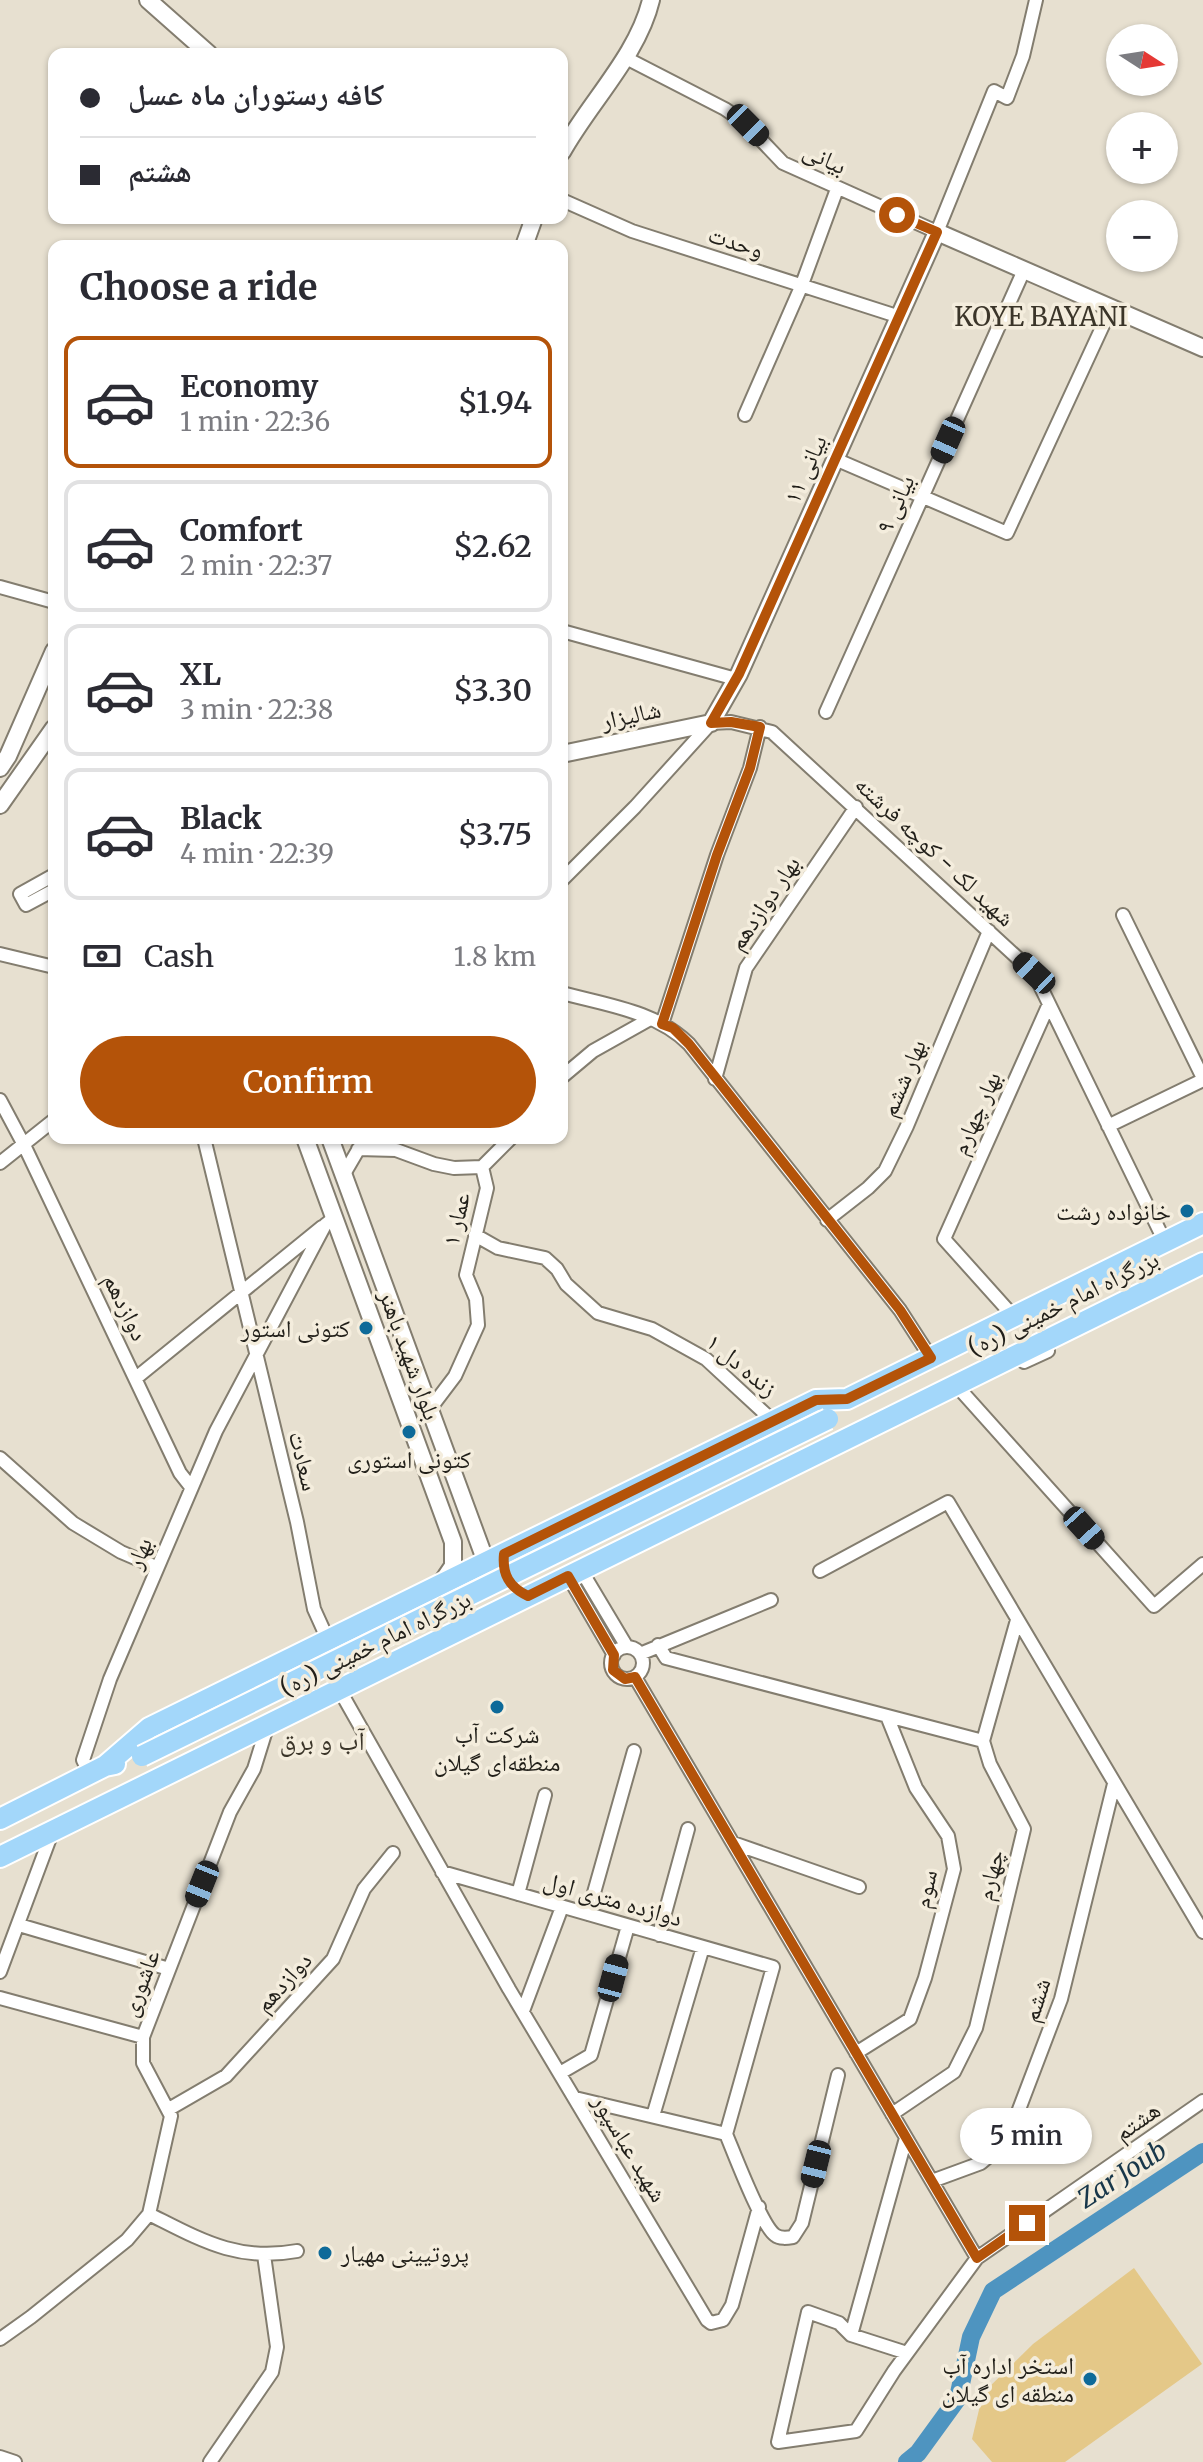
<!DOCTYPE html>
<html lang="en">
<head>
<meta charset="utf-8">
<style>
  :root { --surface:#fff; --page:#f2f2f3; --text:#2b2b33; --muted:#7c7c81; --line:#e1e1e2; --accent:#b45309 }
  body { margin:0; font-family:Merriweather,"Noto Naskh Arabic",serif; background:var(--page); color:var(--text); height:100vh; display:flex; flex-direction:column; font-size:30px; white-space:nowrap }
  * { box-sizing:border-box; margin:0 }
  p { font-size:26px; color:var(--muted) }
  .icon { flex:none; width:44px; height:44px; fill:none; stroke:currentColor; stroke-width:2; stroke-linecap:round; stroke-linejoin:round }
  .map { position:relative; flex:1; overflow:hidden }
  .sheet { position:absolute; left:48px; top:240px; width:520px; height:904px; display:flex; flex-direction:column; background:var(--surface); border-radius:16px; box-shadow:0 2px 6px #0004 }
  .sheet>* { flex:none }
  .banner { position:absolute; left:48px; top:48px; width:520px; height:176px; border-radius:16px; box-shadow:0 2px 6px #0004; display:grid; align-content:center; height:176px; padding:0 32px; background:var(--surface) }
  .needle { width:52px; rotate:102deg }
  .fabs { position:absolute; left:1106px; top:24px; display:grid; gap:16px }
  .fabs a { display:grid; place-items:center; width:72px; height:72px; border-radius:50%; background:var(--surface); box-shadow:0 2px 6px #0004; font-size:40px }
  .end { position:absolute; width:36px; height:36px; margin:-18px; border:10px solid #b45309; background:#fff; box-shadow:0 0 0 4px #fff }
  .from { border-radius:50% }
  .bubble { position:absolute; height:56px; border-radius:28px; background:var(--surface); box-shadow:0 2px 6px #0004; font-size:26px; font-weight:600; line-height:56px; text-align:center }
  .car { position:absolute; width:24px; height:48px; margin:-24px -12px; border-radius:10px; box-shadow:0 0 6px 2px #0007; background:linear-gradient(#222 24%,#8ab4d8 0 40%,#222 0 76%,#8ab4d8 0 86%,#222 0) }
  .banner b { display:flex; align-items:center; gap:28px; height:76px; font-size:30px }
  .banner b+b { border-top:2px solid var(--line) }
  .banner i { width:20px; height:20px; background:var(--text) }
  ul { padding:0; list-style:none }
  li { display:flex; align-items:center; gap:24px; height:132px; margin:0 16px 12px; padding:0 16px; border:4px solid var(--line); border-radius:16px }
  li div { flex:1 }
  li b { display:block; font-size:30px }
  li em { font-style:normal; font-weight:600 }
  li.current { border-color:var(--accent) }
  li>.icon { width:72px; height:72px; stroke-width:1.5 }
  h2 { padding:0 32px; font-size:36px; line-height:96px }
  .pay { display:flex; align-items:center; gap:20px; height:88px; padding:0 32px; font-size:30px }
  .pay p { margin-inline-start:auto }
  .primary-button { display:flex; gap:16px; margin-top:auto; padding:16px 32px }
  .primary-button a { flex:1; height:92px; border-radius:48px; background:var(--accent); color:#fff; font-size:32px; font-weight:600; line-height:92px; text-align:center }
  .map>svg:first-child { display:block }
  .green { fill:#e4c888 }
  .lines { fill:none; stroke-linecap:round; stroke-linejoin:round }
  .river { stroke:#4e94c0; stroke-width:18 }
  .minor-casing { stroke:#837d6f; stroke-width:16 }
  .tertiary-casing { stroke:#837d6f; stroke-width:20 }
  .trunk-casing { stroke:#fff; stroke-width:24 }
  .minor { stroke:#fff; stroke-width:12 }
  .tertiary { stroke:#fff; stroke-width:16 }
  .trunk { stroke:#a3d7fa; stroke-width:20 }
  .trunk-bridge-casing { stroke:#fff; stroke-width:24; stroke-linecap:butt }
  .trunk-bridge { stroke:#a3d7fa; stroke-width:20 }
  .route { stroke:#b45309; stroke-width:10 }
  .poi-dot { fill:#0e6a99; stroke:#f4eddd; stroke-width:3 }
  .labels { text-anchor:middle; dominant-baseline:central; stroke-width:7; stroke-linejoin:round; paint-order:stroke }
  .street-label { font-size:24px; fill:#211f19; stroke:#f4eddd }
  .poi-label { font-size:24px; fill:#211f19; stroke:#f4eddd; text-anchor:end }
  .neighbourhood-label { font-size:26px; fill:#3b3529; stroke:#f4eddd }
  .water-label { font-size:26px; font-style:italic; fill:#18374a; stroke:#f4eddd }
</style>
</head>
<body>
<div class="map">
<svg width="1203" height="2462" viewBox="0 0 1203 2462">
  <rect width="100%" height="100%" fill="#e7e0d0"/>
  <path class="green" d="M 1134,2268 L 1202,2364 L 1065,2462 L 992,2462 L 972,2439 L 983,2393 L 1033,2344 Z"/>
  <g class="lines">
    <path class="river" d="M 907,2462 L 918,2453 L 958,2398 L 971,2337 L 993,2291 L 1203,2152"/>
    <defs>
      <path id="minor" d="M 624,57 L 725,109 L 744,122 L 783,163 L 937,232 L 994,91 L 1007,98 L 1023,56 L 1036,0
        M 562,200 L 632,231 L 900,317
        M 745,415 L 801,287 L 837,189
        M 835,459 L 1007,533 L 1111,308
        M 0,587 L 54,602
        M 562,631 L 736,679
        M 826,712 L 1024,270
        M 54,875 L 20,894 L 26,905 L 54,890
        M 562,880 L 635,807 L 711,723 L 731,722 L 772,732 L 1034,973 L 1165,1242
        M 1123,915 L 1203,1078
        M 0,954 L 54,967
        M 562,993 C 606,1005 656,1011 689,1044 L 900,1310 L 931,1358
        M 662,1024 L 717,855 L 750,768 L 760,727
        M 562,1077 L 593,1051 L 650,1019
        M 715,1079 L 746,968 L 856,807
        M 0,1100 L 24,1145 L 180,1473 L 191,1487
        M 1108,1126 L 1203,1080
        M 204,1138 L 297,1522 L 314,1609 L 328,1640
        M 358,1149 L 396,1150 L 434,1164 L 454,1168 L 482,1167 L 511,1138
        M 0,1163 L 54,1120
        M 344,1174 L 365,1138
        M 827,1220 L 868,1188 L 885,1171 L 907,1126 L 989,931
        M 475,1235 L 498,1248 L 545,1258 L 557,1269 L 566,1284 L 598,1313 L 652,1329 L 706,1359 L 773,1421
        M 1014,1317 L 944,1239 L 1049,1004
        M 1024,1362 L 1048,1351
        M 136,1378 L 322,1227
        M 956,1385 L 1154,1606 L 1203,1564
        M 430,1409 L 455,1376 L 478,1325 L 476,1299 L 466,1275 L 487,1188 L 482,1167
        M 0,1458 L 73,1523 L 121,1552 L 156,1567
        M 581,1570 L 627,1647
        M 820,1571 L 948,1502 L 1203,1932
        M 568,1576 L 614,1655
        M 658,1645 L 666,1658 L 983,1741
        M611 1663a16 16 0 1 1 32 0a16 16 0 1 1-32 0Z
        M 640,1654 L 771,1600
        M 635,1677 L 977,2258
        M 339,1689 L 509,1989 L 707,2320 L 711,2323 L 723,2320 L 732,2305 L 759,2207
        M 90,1774 L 83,1760 L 110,1679 L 216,1431 L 325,1225 L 334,1218
        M 733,1843 L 859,1887
        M 442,1872 L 773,1967 L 726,2134 C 734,2153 761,2225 775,2235 C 780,2239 787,2238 793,2237 L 802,2223 L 838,2075
        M 518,1894 L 545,1795
        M 588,1914 L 634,1751
        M 19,1925 L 169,1969
        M 659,1935 L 688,1829
        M 0,1972 L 53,1830
        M 0,1998 L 143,2037
        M 523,2011 L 562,1907
        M 856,2053 L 910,2019 L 925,1978 L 954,1869 L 948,1836 L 916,1788 L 887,1716
        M 560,2073 L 591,2055 L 628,1926
        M 575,2098 L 726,2134
        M 169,2109 L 226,2076 L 333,1959 L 364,1889 L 393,1853
        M 892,2114 L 954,2072 L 976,2028 L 1024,1829 L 990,1764 L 983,1741 L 1017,1620
        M 653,2116 L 703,1947
        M 932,2181 L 981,2163 L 1007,2141 L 1061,1999 L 1114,1784
        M 149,2214 C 201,2240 237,2262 297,2251
        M 851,2335 L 906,2138
        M 0,2339 L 31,2317 L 127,2240 L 149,2214 L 171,2116 L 143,2063 L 143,2037 L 230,1812 L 254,1769 L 268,1724
        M 907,2353 L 851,2335 L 839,2323 L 808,2312 L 778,2442 L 856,2431 L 894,2371 L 977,2258 L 1203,2101
        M 0,2457 L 15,2462
        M 210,2462 L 272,2372 L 277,2347 L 264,2255"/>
      <path id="tertiary" d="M 148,0 L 209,54
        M 562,152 C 589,103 638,55 651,0
        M 524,246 L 534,218
        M 562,754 L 711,723 L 739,674 L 937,232 L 1203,348
        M 0,768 L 8,756 L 54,651
        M 0,805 L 54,728
        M 305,1138 L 453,1542 L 453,1566 L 440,1585
        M 330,1138 L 486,1562"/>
      <path id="trunk" d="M 105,1766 L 149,1728 L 816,1400 L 847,1399 L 1203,1223
        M 0,1819 L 105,1766 L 115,1764
        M 0,1857 L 1203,1263"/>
    </defs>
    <use href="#minor" class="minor-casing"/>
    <use href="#tertiary" class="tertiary-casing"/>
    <use href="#trunk" class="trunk-casing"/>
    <use href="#minor" class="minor"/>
    <use href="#tertiary" class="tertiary"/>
    <use href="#trunk" class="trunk"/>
    <defs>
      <path id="trunk-bridge" d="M 142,1756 L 828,1419"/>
    </defs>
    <use href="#trunk-bridge" class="trunk-bridge-casing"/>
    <use href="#trunk-bridge" class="trunk-bridge"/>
  </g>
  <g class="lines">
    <path class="route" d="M 897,215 L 937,232 L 739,674 L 711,723 L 731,722 L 760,727 L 750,768 L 717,855 L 662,1024 L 673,1028 L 689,1044 L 900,1310 L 931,1358 L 847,1399 L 816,1400 L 504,1554 C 502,1574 509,1587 528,1596 L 568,1576 L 614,1655 L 613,1670 L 625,1679 L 635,1677 L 977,2258 L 1027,2223"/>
  </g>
  <g class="poi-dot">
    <circle cx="1187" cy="1211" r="8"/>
    <circle cx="366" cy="1328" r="8"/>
    <circle cx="409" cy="1432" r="8"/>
    <circle cx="497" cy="1707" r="8"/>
    <circle cx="325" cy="2253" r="8"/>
    <circle cx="1090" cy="2379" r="8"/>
  </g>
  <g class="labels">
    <g class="street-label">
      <text transform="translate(825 158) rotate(25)">بیانی</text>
      <text transform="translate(736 242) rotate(18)">وحدت</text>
      <text transform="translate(805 469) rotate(-66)">بیانی ۱۱</text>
      <text transform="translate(895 504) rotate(-66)">بیانی ۹</text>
      <text transform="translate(631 715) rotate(-12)">شالیزار</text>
      <text transform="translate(935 851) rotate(43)">شهید لک - کوچه فرشته</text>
      <text transform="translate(764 903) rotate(-56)">بهار دوازدهم</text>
      <text transform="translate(903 1078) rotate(-67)">بهار ششم</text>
      <text transform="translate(976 1113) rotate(-66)">بهار چهارم</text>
      <text transform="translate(456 1219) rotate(-77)">عمار ۱</text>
      <text transform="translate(1063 1303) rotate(-26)">بزرگراه امام خمینی (ره)</text>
      <text transform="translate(126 1307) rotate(64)">دوازدهم</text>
      <text transform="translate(410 1355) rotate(70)">بلوار شهید باهنر</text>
      <text transform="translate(742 1365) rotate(40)">زنده دل ۱</text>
      <text transform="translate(304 1461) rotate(76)">سعادت</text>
      <text transform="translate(139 1553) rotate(-67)">بهار</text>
      <text transform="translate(375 1643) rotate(-26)">بزرگراه امام خمینی (ره)</text>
      <text transform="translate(990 1875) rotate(-76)">چهارم</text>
      <text transform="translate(925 1889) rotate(-78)">سوم</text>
      <text transform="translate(613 1899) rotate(16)">دوازده متری اول</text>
      <text transform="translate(283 1982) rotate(-48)">دوازدهم</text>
      <text transform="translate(140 1983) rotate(-69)">عاشوری</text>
      <text transform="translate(1036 2000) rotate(-72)">ششم</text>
      <text transform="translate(1137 2121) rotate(-35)">هشتم</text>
      <text transform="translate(630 2148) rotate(59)">شهید عباسپور</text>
    </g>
    <g class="poi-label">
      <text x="1171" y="1211">خانواده رشت</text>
      <text x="350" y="1328">کتونی استور</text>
      <text x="409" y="1459" text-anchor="middle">کتونی استوری</text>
      <text x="497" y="1734" text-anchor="middle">شرکت آب<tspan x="497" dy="28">منطقه‌ای گیلان</tspan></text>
      <text x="341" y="2253" text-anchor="start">پروتیینی مهیار</text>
      <text x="1074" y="2365">استخر اداره آب<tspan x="1074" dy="28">منطقه ای گیلان</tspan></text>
    </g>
    <g class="neighbourhood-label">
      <text x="1041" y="316">KOYE BAYANI</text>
      <text x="322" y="1740">آب و برق</text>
    </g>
    <g class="water-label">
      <text transform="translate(1122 2174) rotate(-33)">Zar Joub</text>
    </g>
  </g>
</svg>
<div class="fabs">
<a><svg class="needle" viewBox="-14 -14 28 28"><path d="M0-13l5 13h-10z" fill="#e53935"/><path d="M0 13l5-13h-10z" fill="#7c7c81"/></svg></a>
<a>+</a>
<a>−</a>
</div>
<i class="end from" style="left:897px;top:215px"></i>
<i class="end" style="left:1027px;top:2223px"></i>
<div class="bubble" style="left:960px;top:2108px;width:132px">5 min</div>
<i class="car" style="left:748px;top:125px;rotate:135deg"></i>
<i class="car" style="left:948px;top:440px;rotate:204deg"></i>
<i class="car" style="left:1034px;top:973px;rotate:313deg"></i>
<i class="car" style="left:1084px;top:1528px;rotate:138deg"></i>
<i class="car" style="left:202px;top:1884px;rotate:202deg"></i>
<i class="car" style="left:613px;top:1978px;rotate:15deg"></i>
<i class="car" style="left:816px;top:2164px;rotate:194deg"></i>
<div class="banner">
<b><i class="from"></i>کافه رستوران ماه عسل</b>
<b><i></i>هشتم</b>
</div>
<section class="sheet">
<h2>Choose a ride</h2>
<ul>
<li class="current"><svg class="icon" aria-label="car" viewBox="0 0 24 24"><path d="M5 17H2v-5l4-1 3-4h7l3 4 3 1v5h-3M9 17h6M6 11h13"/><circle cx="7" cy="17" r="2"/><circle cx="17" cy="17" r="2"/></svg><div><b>Economy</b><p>1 min · 22:36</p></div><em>$1.94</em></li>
<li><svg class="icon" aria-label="car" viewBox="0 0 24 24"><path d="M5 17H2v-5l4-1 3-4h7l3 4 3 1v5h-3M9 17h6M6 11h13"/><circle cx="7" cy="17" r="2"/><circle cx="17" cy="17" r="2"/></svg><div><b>Comfort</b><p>2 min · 22:37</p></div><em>$2.62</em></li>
<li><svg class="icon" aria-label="car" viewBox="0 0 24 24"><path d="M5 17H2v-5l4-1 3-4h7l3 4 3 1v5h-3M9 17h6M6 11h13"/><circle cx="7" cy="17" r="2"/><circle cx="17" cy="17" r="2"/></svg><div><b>XL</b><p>3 min · 22:38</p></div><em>$3.30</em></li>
<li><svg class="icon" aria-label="car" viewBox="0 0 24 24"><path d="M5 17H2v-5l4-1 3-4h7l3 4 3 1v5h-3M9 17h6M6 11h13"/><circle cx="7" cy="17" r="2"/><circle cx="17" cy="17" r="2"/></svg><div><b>Black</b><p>4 min · 22:39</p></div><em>$3.75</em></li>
</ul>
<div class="pay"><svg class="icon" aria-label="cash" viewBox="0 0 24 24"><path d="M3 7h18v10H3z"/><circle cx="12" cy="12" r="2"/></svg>Cash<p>1.8 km</p></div>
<div class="primary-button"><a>Confirm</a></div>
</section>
</div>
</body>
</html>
